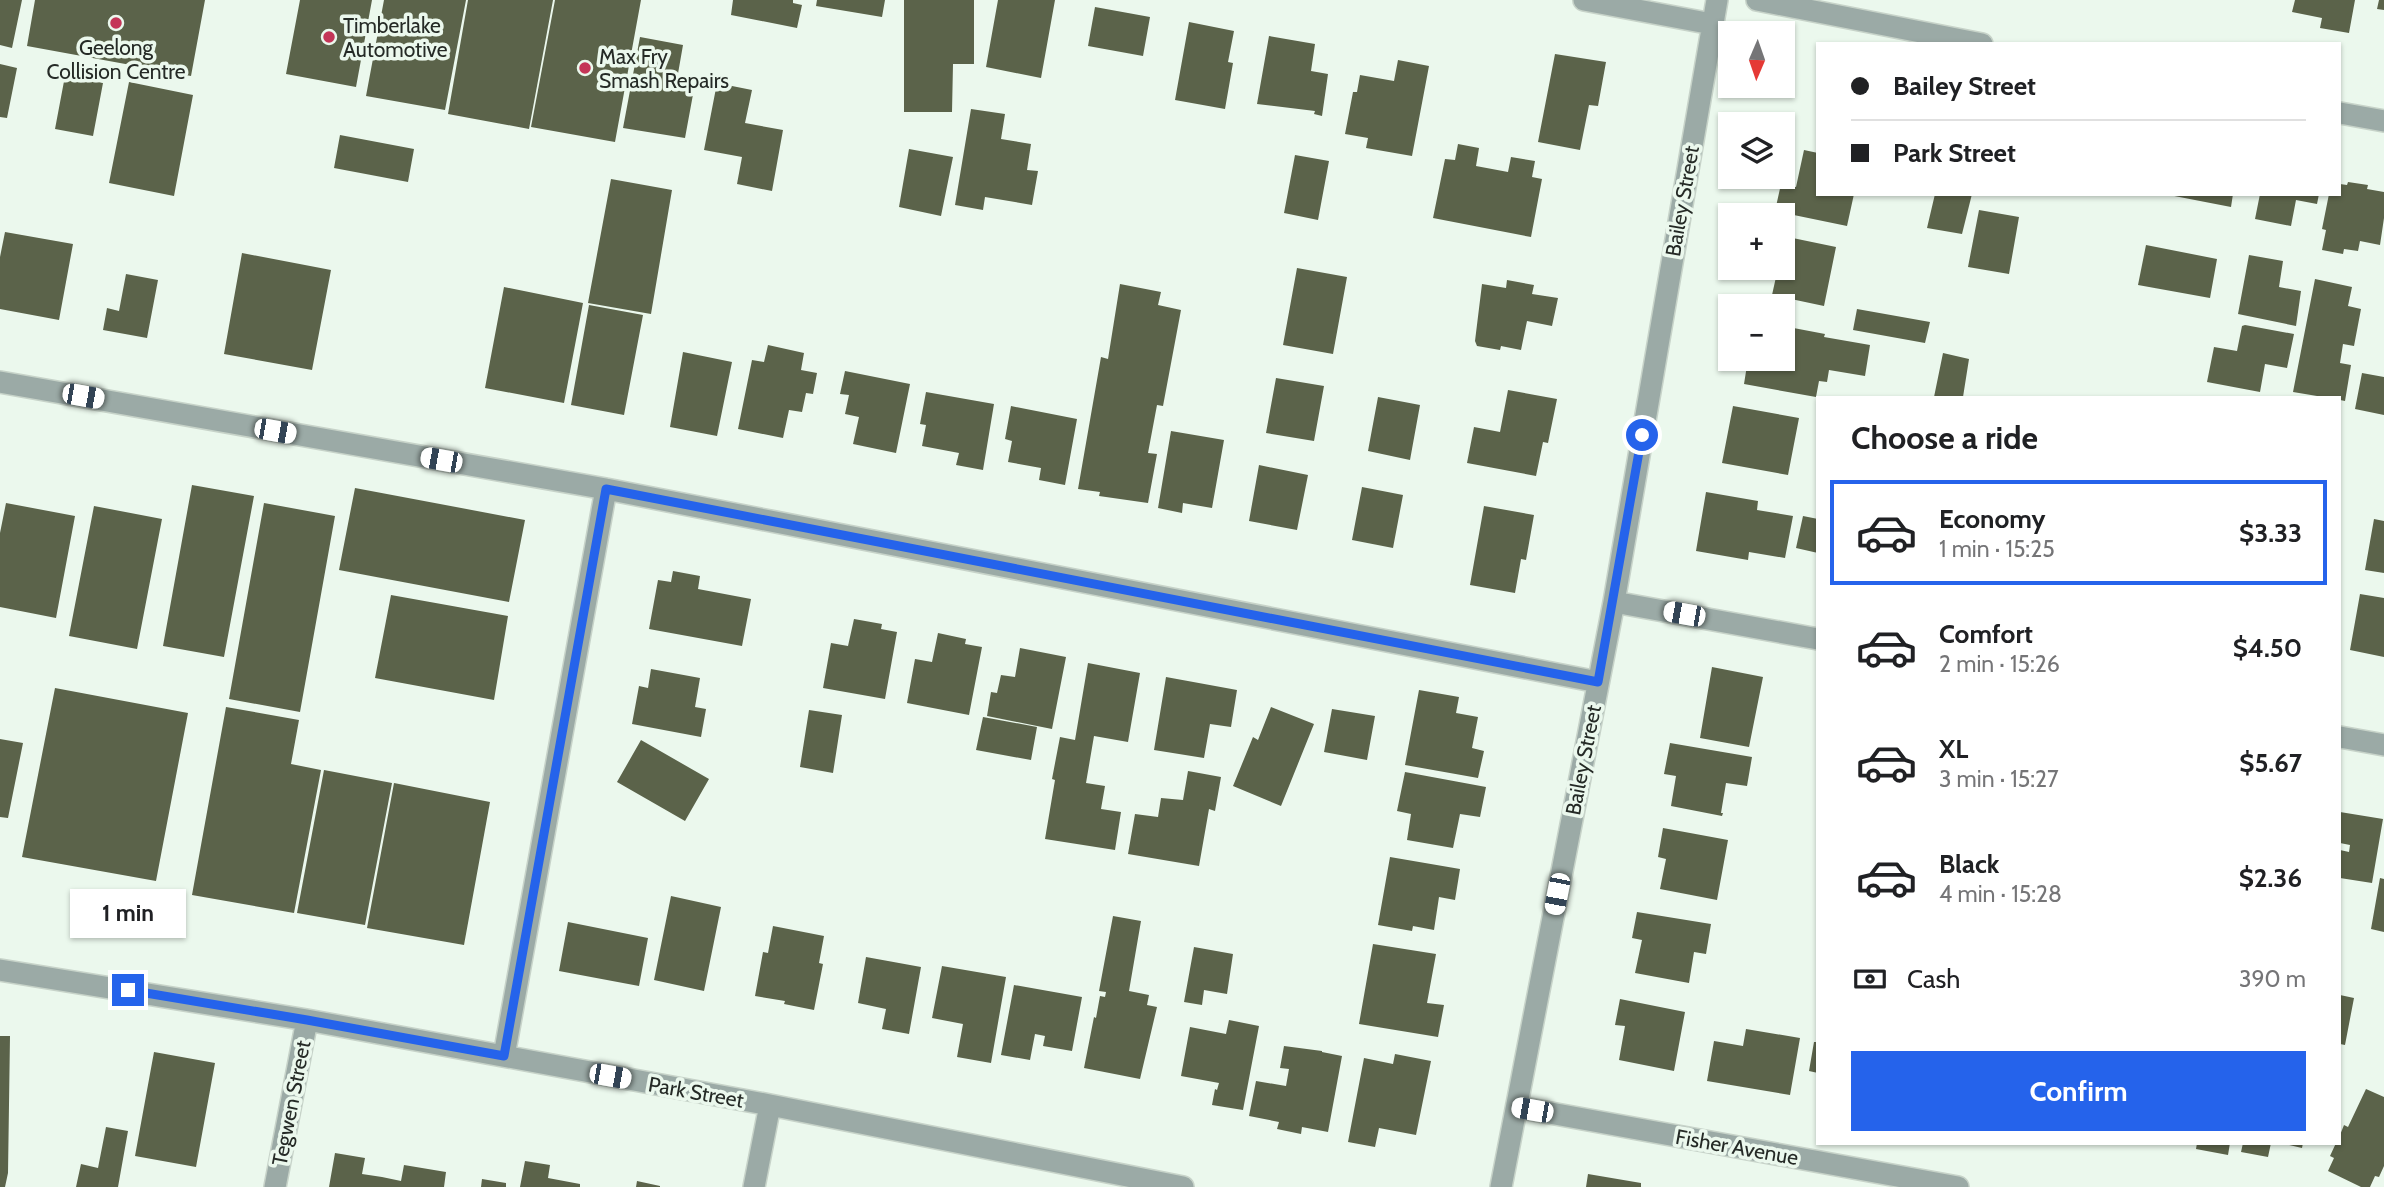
<!DOCTYPE html>
<html lang="en">
<head>
<meta charset="utf-8">
<style>
  :root { --surface:#fff; --page:#f2f2f2; --text:#202124; --muted:#757577; --line:#e0e0e0; --accent:#2563eb }
  body { margin:0; font-family:Cabin,sans-serif; background:var(--page); color:var(--text); height:100vh; display:flex; flex-direction:column; font-size:26px; white-space:nowrap }
  * { box-sizing:border-box; margin:0 }
  p { font-size:23px; color:var(--muted) }
  .icon { flex:none; width:38px; height:38px; fill:none; stroke:currentColor; stroke-width:2; stroke-linecap:round; stroke-linejoin:round }
  .map { position:relative; flex:1; overflow:hidden }
  .sheet { position:absolute; left:1816px; top:396px; width:525px; height:749px; display:flex; flex-direction:column; background:var(--surface); border-radius:0px; box-shadow:0 2px 5px #0004 }
  .sheet>* { flex:none }
  .top-card { position:absolute; left:1816px; top:42px; width:525px; height:154px; border-radius:0px; box-shadow:0 2px 5px #0004; display:grid; align-content:center; height:154px; padding:0 35px; background:var(--surface) }
  .needle { width:46px; rotate:182deg }
  .controls { position:absolute; left:1718px; top:21px; display:grid; gap:14px }
  .controls a { display:grid; place-items:center; width:77px; height:77px; border-radius:0px; background:var(--surface); box-shadow:0 2px 5px #0004; font-size:35px }
  .end { position:absolute; width:32px; height:32px; margin:-16px; border:9px solid #2563eb; background:#fff; box-shadow:0 0 0 4px #fff }
  .from { border-radius:50% }
  .bubble { position:absolute; height:49px; border-radius:0px; background:var(--surface); box-shadow:0 2px 5px #0004; font-size:23px; font-weight:700; line-height:49px; text-align:center }
  .car { position:absolute; width:21px; height:42px; margin:-21px -10px; border-radius:9px; box-shadow:0 0 5px 2px #0007; background:linear-gradient(#fff 24%,#345 0 40%,#fff 0 76%,#345 0 86%,#fff 0) }
  .top-card b { display:flex; align-items:center; gap:24px; height:66px; font-size:26px }
  .top-card b+b { border-top:2px solid var(--line) }
  .top-card i { width:18px; height:18px; background:var(--text) }
  ul { padding:0; list-style:none }
  li { display:flex; align-items:center; gap:21px; height:105px; margin:0 14px 10px; padding:0 21px; border:4px solid transparent; border-radius:0px }
  li div { flex:1 }
  li b { display:block; font-size:26px }
  li em { font-style:normal; font-weight:700 }
  li.selected { border-color:var(--accent) }
  li>.icon { width:63px; height:63px; stroke-width:1.5 }
  h2 { padding:0 35px; font-size:32px; line-height:84px }
  .pay { display:flex; align-items:center; gap:18px; height:77px; padding:0 35px; font-size:26px }
  .pay p { margin-inline-start:auto }
  .button { display:flex; gap:14px; margin-top:auto; padding:14px 35px }
  .button a { flex:1; height:80px; border-radius:0px; background:var(--accent); color:#fff; font-size:28px; font-weight:700; line-height:80px; text-align:center }
  .map>svg:first-child { display:block }
  .building { fill:#5b634a }
  .lines { fill:none; stroke-linecap:round; stroke-linejoin:round }
  .minor-casing { stroke:#c7d3c9; stroke-width:24 }
  .minor { stroke:#9baaa6; stroke-width:21 }
  .route { stroke:#2563eb; stroke-width:9 }
  .poi-dot { fill:#c43557; stroke:#ebf8ed; stroke-width:2.5 }
  .labels { text-anchor:middle; dominant-baseline:central; stroke-width:7; stroke-linejoin:round; paint-order:stroke }
  .poi-label { font-size:21px; fill:#252a26; stroke:#ebf8ed; text-anchor:start }
  .street-label { font-size:21px; fill:#252a26; stroke:#ebf8ed }
</style>
</head>
<body>
<div class="map">
<svg width="2384" height="1187" viewBox="0 0 2384 1187">
  <rect width="100%" height="100%" fill="#ebf8ed"/>
  <path class="building" d="M 0,0 L 22,0 L 12,48 L 0,45 Z
    M 35,0 L 205,0 L 191,76 L 27,46 Z
    M 300,0 L 372,0 L 356,87 L 286,74 Z
    M 384,0 L 466,0 L 445,110 L 366,96 Z
    M 468,0 L 553,0 L 529,129 L 448,114 Z
    M 555,0 L 641,0 L 615,142 L 531,127 Z
    M 733,0 L 793,0 L 793,3 L 802,5 L 797,28 L 731,15 Z
    M 817,0 L 885,0 L 882,17 L 816,6 Z
    M 904,0 L 974,0 L 974,64 L 953,64 L 952,112 L 904,112 Z
    M 998,0 L 1055,0 L 1041,78 L 986,67 Z
    M 2295,0 L 2355,0 L 2349,33 L 2320,28 L 2322,18 L 2292,12 Z
    M 2379,0 L 2384,0 L 2384,10 L 2377,9 Z
    M 1095,7 L 1150,17 L 1143,56 L 1088,46 Z
    M 1189,22 L 1234,31 L 1228,62 L 1233,63 L 1225,109 L 1175,100 Z
    M 1269,36 L 1315,44 L 1311,71 L 1328,74 L 1322,116 L 1314,114 L 1315,111 L 1257,104 Z
    M 640,37 L 683,45 L 676,85 L 694,89 L 685,138 L 623,128 Z
    M 1555,54 L 1606,62 L 1598,106 L 1589,105 L 1580,150 L 1538,142 Z
    M 1398,60 L 1429,66 L 1412,156 L 1366,148 L 1368,138 L 1345,134 L 1353,92 L 1357,92 L 1360,75 L 1394,81 Z
    M 0,64 L 17,68 L 7,118 L 0,117 Z
    M 65,76 L 103,83 L 93,136 L 55,129 Z
    M 129,82 L 193,95 L 174,196 L 109,183 Z
    M 717,83 L 752,90 L 745,123 L 783,130 L 772,191 L 737,184 L 742,157 L 704,150 Z
    M 971,109 L 1005,114 L 1001,139 L 1031,144 L 1027,170 L 1038,171 L 1032,205 L 985,197 L 983,210 L 955,205 Z
    M 340,135 L 414,149 L 408,182 L 334,168 Z
    M 1458,144 L 1479,148 L 1476,166 L 1508,172 L 1511,157 L 1535,161 L 1532,177 L 1542,179 L 1531,237 L 1433,218 L 1445,159 L 1455,160 Z
    M 909,149 L 953,157 L 941,216 L 899,207 Z
    M 1804,150 L 1818,153 L 1818,194 L 1854,194 L 1847,226 L 1775,211 L 1781,184 L 1796,187 Z
    M 1295,155 L 1329,161 L 1318,220 L 1284,213 Z
    M 611,179 L 672,190 L 651,314 L 588,303 Z
    M 2348,182 L 2368,185 L 2367,189 L 2384,192 L 2384,218 L 2380,245 L 2360,241 L 2358,251 L 2344,249 L 2343,254 L 2322,250 L 2326,230 L 2322,229 L 2329,194 L 2340,194 L 2340,184 L 2347,185 Z
    M 1935,194 L 1972,194 L 1962,234 L 1927,228 Z
    M 2164,194 L 2233,194 L 2231,207 Z
    M 2260,194 L 2319,194 L 2317,204 L 2296,200 L 2291,226 L 2255,219 Z
    M 1979,210 L 2019,217 L 2009,274 L 1968,267 Z
    M 5,232 L 73,244 L 59,320 L 0,309 L 0,257 Z
    M 1783,236 L 1836,247 L 1824,306 L 1772,295 L 1778,268 L 1783,268 Z
    M 2146,245 L 2217,259 L 2210,298 L 2138,285 Z
    M 242,253 L 331,270 L 312,370 L 224,354 Z
    M 2249,255 L 2283,261 L 2279,287 L 2301,291 L 2296,326 L 2238,314 Z
    M 1297,268 L 1347,277 L 1333,354 L 1283,345 Z
    M 126,274 L 158,280 L 147,338 L 103,330 L 107,308 L 119,311 Z
    M 2315,279 L 2352,287 L 2348,306 L 2361,309 L 2354,346 L 2343,344 L 2340,363 L 2351,365 L 2345,401 L 2340,400 L 2340,397 L 2323,397 L 2293,392 Z
    M 1507,280 L 1534,285 L 1532,294 L 1558,298 L 1552,326 L 1527,321 L 1521,350 L 1501,346 L 1500,350 L 1477,346 L 1475,341 L 1482,284 L 1506,288 Z
    M 1120,284 L 1161,292 L 1158,305 L 1181,310 L 1163,406 L 1157,405 L 1148,453 L 1157,454 L 1148,503 L 1099,496 L 1100,492 L 1078,489 L 1101,357 L 1108,359 Z
    M 504,287 L 583,303 L 564,403 L 485,388 Z
    M 589,305 L 643,315 L 624,415 L 571,405 Z
    M 1857,309 L 1930,322 L 1925,343 L 1853,330 Z
    M 2245,325 L 2294,334 L 2287,368 L 2265,364 L 2260,392 L 2207,382 L 2214,347 L 2237,351 L 2242,326 Z
    M 1783,326 L 1825,334 L 1824,337 L 1870,345 L 1865,376 L 1829,370 L 1827,382 L 1819,381 L 1816,397 L 1744,384 L 1748,359 L 1783,359 Z
    M 768,345 L 804,353 L 801,370 L 817,373 L 813,394 L 806,393 L 802,412 L 789,410 L 783,438 L 738,429 L 752,360 L 764,362 Z
    M 683,352 L 732,362 L 717,436 L 670,427 Z
    M 1943,353 L 1969,359 L 1963,397 L 1934,397 Z
    M 845,371 L 910,384 L 896,453 L 853,444 L 859,417 L 845,414 L 849,395 L 840,394 Z
    M 2362,373 L 2384,377 L 2384,415 L 2355,409 Z
    M 1276,378 L 1324,386 L 1314,441 L 1266,433 Z
    M 1508,390 L 1557,399 L 1548,443 L 1543,442 L 1536,476 L 1467,463 L 1474,427 L 1500,432 Z
    M 926,392 L 994,404 L 983,470 L 956,465 L 959,453 L 922,446 L 926,425 L 920,424 Z
    M 1378,397 L 1420,405 L 1410,460 L 1368,451 Z
    M 1011,406 L 1077,419 L 1065,485 L 1039,480 L 1041,468 L 1008,462 L 1012,441 L 1005,439 Z
    M 1733,406 L 1799,418 L 1788,475 L 1722,463 Z
    M 1171,431 L 1224,440 L 1212,508 L 1183,503 L 1182,513 L 1158,508 Z
    M 1259,465 L 1308,475 L 1297,530 L 1249,521 Z
    M 192,485 L 254,496 L 224,657 L 163,646 Z
    M 1362,487 L 1403,495 L 1393,548 L 1352,540 Z
    M 355,488 L 525,520 L 509,602 L 339,570 Z
    M 1706,492 L 1758,501 L 1757,510 L 1793,516 L 1785,558 L 1749,552 L 1748,560 L 1696,551 Z
    M 6,503 L 75,516 L 56,618 L 0,607 L 0,533 Z
    M 264,503 L 335,516 L 300,712 L 229,699 Z
    M 94,506 L 162,519 L 137,649 L 69,636 Z
    M 1484,506 L 1534,515 L 1526,560 L 1521,559 L 1515,593 L 1470,585 Z
    M 1803,516 L 1818,519 L 1818,553 L 1796,548 Z
    M 2374,519 L 2384,521 L 2384,573 L 2365,570 Z
    M 673,571 L 700,576 L 698,589 L 751,599 L 742,646 L 649,629 L 658,580 L 671,582 Z
    M 2360,594 L 2384,598 L 2384,657 L 2350,650 Z
    M 391,595 L 508,616 L 494,700 L 375,678 Z
    M 854,619 L 882,624 L 881,629 L 897,632 L 885,699 L 823,688 L 831,643 L 848,646 Z
    M 938,633 L 966,639 L 965,644 L 982,647 L 969,715 L 907,703 L 915,659 L 932,662 Z
    M 1020,648 L 1066,657 L 1052,729 L 987,716 L 991,692 L 997,693 L 1001,675 L 1015,677 Z
    M 1088,663 L 1140,673 L 1128,742 L 1094,736 L 1086,783 L 1105,786 L 1101,809 L 1121,812 L 1115,850 L 1045,839 L 1055,780 L 1052,779 L 1060,737 L 1075,740 Z
    M 1712,667 L 1763,677 L 1749,747 L 1700,738 Z
    M 651,669 L 700,678 L 695,707 L 706,709 L 701,737 L 632,724 L 639,686 L 648,688 Z
    M 1166,677 L 1237,690 L 1231,727 L 1210,724 L 1204,758 L 1154,750 Z
    M 55,688 L 188,713 L 156,881 L 22,857 Z
    M 1419,690 L 1459,697 L 1456,713 L 1478,717 L 1472,748 L 1484,751 L 1478,778 L 1405,765 Z
    M 226,707 L 299,720 L 291,764 L 321,770 L 294,913 L 192,895 Z
    M 1271,707 L 1314,724 L 1281,806 L 1233,786 L 1253,737 L 1258,740 Z
    M 1332,709 L 1375,716 L 1367,760 L 1324,752 Z
    M 809,710 L 842,715 L 833,773 L 800,767 Z
    M 983,717 L 1037,727 L 1031,760 L 976,750 Z
    M 0,739 L 23,743 L 8,818 L 0,817 Z
    M 641,740 L 709,779 L 685,821 L 617,782 Z
    M 1670,743 L 1752,757 L 1747,786 L 1726,783 L 1721,813 L 1723,813 L 1722,816 L 1671,806 L 1676,776 L 1664,774 Z
    M 324,770 L 392,783 L 365,925 L 297,913 Z
    M 1188,771 L 1221,777 L 1215,811 L 1209,809 L 1199,866 L 1128,854 L 1135,814 L 1158,817 L 1161,798 L 1183,800 Z
    M 1405,772 L 1486,787 L 1480,817 L 1460,814 L 1453,848 L 1407,840 L 1411,814 L 1397,811 Z
    M 394,783 L 490,802 L 464,945 L 367,928 Z
    M 2340,812 L 2383,819 L 2372,883 L 2340,878 L 2340,850 L 2349,852 L 2350,845 L 2340,843 Z
    M 1663,828 L 1728,840 L 1717,900 L 1660,889 L 1666,859 L 1658,857 Z
    M 1390,857 L 1460,869 L 1455,900 L 1439,897 L 1434,930 L 1413,926 L 1412,931 L 1378,925 Z
    M 2380,878 L 2384,879 L 2384,932 L 2371,929 Z
    M 671,896 L 721,907 L 704,991 L 654,980 Z
    M 1637,912 L 1711,924 L 1706,954 L 1694,952 L 1689,983 L 1635,973 L 1642,940 L 1632,938 Z
    M 1113,916 L 1141,921 L 1129,991 L 1149,995 L 1147,1005 L 1157,1007 L 1140,1079 L 1084,1068 L 1094,1017 L 1096,1018 L 1100,996 L 1105,997 L 1106,992 L 1099,991 Z
    M 568,922 L 648,938 L 639,986 L 559,971 Z
    M 773,926 L 824,936 L 819,963 L 823,964 L 814,1010 L 784,1004 L 785,1001 L 755,996 L 763,952 L 768,953 Z
    M 1373,944 L 1436,954 L 1427,1003 L 1444,1005 L 1438,1037 L 1359,1024 Z
    M 1194,947 L 1233,954 L 1227,994 L 1204,990 L 1202,1005 L 1184,1002 Z
    M 866,957 L 921,967 L 909,1034 L 882,1029 L 886,1009 L 858,1003 Z
    M 942,966 L 1006,977 L 991,1063 L 957,1057 L 963,1024 L 932,1018 Z
    M 1014,985 L 1082,997 L 1072,1051 L 1043,1046 L 1045,1036 L 1035,1034 L 1030,1060 L 1001,1055 Z
    M 2340,995 L 2354,998 L 2345,1045 L 2340,1044 Z
    M 1620,999 L 1685,1012 L 1674,1071 L 1619,1060 L 1625,1026 L 1615,1025 Z
    M 1229,1020 L 1259,1026 L 1243,1110 L 1212,1105 L 1215,1089 L 1217,1090 L 1219,1083 L 1181,1076 L 1190,1027 L 1226,1034 Z
    M 1746,1029 L 1800,1038 L 1790,1095 L 1707,1081 L 1714,1041 L 1743,1046 Z
    M 0,1036 L 10,1036 L 8,1173 L 5,1187 L 0,1187 Z
    M 1814,1042 L 1818,1042 L 1818,1073 L 1809,1071 Z
    M 1284,1046 L 1322,1051 L 1322,1052 L 1342,1056 L 1328,1132 L 1302,1127 L 1301,1134 L 1277,1129 L 1279,1122 L 1249,1116 L 1256,1081 L 1286,1086 L 1289,1069 L 1280,1068 Z
    M 154,1052 L 215,1063 L 196,1167 L 135,1156 Z
    M 1395,1054 L 1431,1061 L 1416,1135 L 1379,1128 L 1375,1147 L 1348,1142 L 1364,1058 L 1393,1064 Z
    M 2366,1089 L 2384,1097 L 2384,1166 L 2379,1177 L 2375,1176 L 2370,1187 L 2361,1187 L 2328,1171 L 2334,1158 L 2330,1156 L 2336,1143 L 2340,1143 L 2340,1135 L 2344,1125 L 2348,1127 Z
    M 106,1127 L 128,1131 L 118,1187 L 76,1187 L 81,1164 L 98,1168 Z
    M 2197,1143 L 2230,1143 L 2228,1155 L 2196,1149 Z
    M 2243,1143 L 2271,1143 L 2268,1157 L 2241,1152 Z
    M 2281,1143 L 2303,1143 L 2302,1148 Z
    M 335,1153 L 365,1158 L 362,1174 L 382,1177 L 401,1181 L 404,1165 L 446,1172 L 444,1187 L 329,1187 Z
    M 525,1161 L 550,1165 L 548,1178 L 580,1184 L 580,1187 L 520,1187 Z
    M 1588,1174 L 1641,1183 L 1641,1187 L 1586,1187 Z
    M 482,1179 L 506,1183 L 506,1187 L 481,1187 Z
    M 637,1181 L 660,1186 L 660,1187 L 636,1187 Z"/>
  <g class="lines">
    <defs>
      <path id="minor" d="M 1584,0 L 1712,24
        M 1757,0 L 1982,44
        M 2340,113 L 2384,121
        M 0,382 L 606,489 L 1598,682
        M 1614,602 L 1818,639
        M 2340,737 L 2384,745
        M 0,970 L 307,1020 L 770,1105 L 1183,1187
        M 504,1056 L 606,489
        M 1517,1107 L 1958,1187
        M 275,1187 L 307,1020
        M 754,1187 L 770,1105
        M 1501,1187 L 1614,602 L 1717,0"/>
    </defs>
    <use href="#minor" class="minor-casing"/>
    <use href="#minor" class="minor"/>
  </g>
  <g class="lines">
    <path class="route" d="M 128,990 L 307,1020 L 504,1056 L 606,489 L 1598,682 L 1642,435"/>
  </g>
  <g class="poi-dot">
    <circle cx="116" cy="23" r="7"/>
    <circle cx="329" cy="37" r="7"/>
    <circle cx="585" cy="68" r="7"/>
  </g>
  <g class="labels">
    <g class="poi-label">
      <text x="343" y="25">Timberlake<tspan x="343" dy="24">Automotive</tspan></text>
      <text x="116" y="47" text-anchor="middle">Geelong<tspan x="116" dy="24">Collision Centre</tspan></text>
      <text x="599" y="56">Max Fry<tspan x="599" dy="24">Smash Repairs</tspan></text>
    </g>
    <g class="street-label">
      <text transform="translate(1682 201) rotate(-80)">Bailey Street</text>
      <text transform="translate(1583 760) rotate(-79)">Bailey Street</text>
      <text transform="translate(696 1092) rotate(10)">Park Street</text>
      <text transform="translate(291 1103) rotate(-79)">Tegwen Street</text>
      <text transform="translate(1737 1147) rotate(10)">Fisher Avenue</text>
    </g>
  </g>
</svg>
<div class="controls">
<a><svg class="needle" viewBox="-14 -14 28 28"><path d="M0-13l5 13h-10z" fill="#e53935"/><path d="M0 13l5-13h-10z" fill="#757577"/></svg></a>
<a><svg class="icon" aria-label="layers" viewBox="0 0 24 24"><path d="M12 4l9 5-9 5-9-5zM3 14l9 5 9-5"/></svg></a>
<a>+</a>
<a>−</a>
</div>
<i class="end from" style="left:1642px;top:435px"></i>
<i class="end" style="left:128px;top:990px"></i>
<div class="bubble" style="left:70px;top:889px;width:116px">1 min</div>
<i class="car" style="left:83px;top:396px;rotate:100deg"></i>
<i class="car" style="left:275px;top:431px;rotate:100deg"></i>
<i class="car" style="left:441px;top:460px;rotate:280deg"></i>
<i class="car" style="left:1684px;top:614px;rotate:280deg"></i>
<i class="car" style="left:1557px;top:894px;rotate:191deg"></i>
<i class="car" style="left:610px;top:1076px;rotate:100deg"></i>
<i class="car" style="left:1532px;top:1110px;rotate:280deg"></i>
<div class="top-card">
<b><i class="from"></i>Bailey Street</b>
<b><i></i>Park Street</b>
</div>
<section class="sheet">
<h2>Choose a ride</h2>
<ul>
<li class="selected"><svg class="icon" aria-label="car" viewBox="0 0 24 24"><path d="M5 17H2v-5l4-1 3-4h7l3 4 3 1v5h-3M9 17h6M6 11h13"/><circle cx="7" cy="17" r="2"/><circle cx="17" cy="17" r="2"/></svg><div><b>Economy</b><p>1 min · 15:25</p></div><em>$3.33</em></li>
<li><svg class="icon" aria-label="car" viewBox="0 0 24 24"><path d="M5 17H2v-5l4-1 3-4h7l3 4 3 1v5h-3M9 17h6M6 11h13"/><circle cx="7" cy="17" r="2"/><circle cx="17" cy="17" r="2"/></svg><div><b>Comfort</b><p>2 min · 15:26</p></div><em>$4.50</em></li>
<li><svg class="icon" aria-label="car" viewBox="0 0 24 24"><path d="M5 17H2v-5l4-1 3-4h7l3 4 3 1v5h-3M9 17h6M6 11h13"/><circle cx="7" cy="17" r="2"/><circle cx="17" cy="17" r="2"/></svg><div><b>XL</b><p>3 min · 15:27</p></div><em>$5.67</em></li>
<li><svg class="icon" aria-label="car" viewBox="0 0 24 24"><path d="M5 17H2v-5l4-1 3-4h7l3 4 3 1v5h-3M9 17h6M6 11h13"/><circle cx="7" cy="17" r="2"/><circle cx="17" cy="17" r="2"/></svg><div><b>Black</b><p>4 min · 15:28</p></div><em>$2.36</em></li>
</ul>
<div class="pay"><svg class="icon" aria-label="cash" viewBox="0 0 24 24"><path d="M3 7h18v10H3z"/><circle cx="12" cy="12" r="2"/></svg>Cash<p>390 m</p></div>
<div class="button"><a>Confirm</a></div>
</section>
</div>
</body>
</html>
